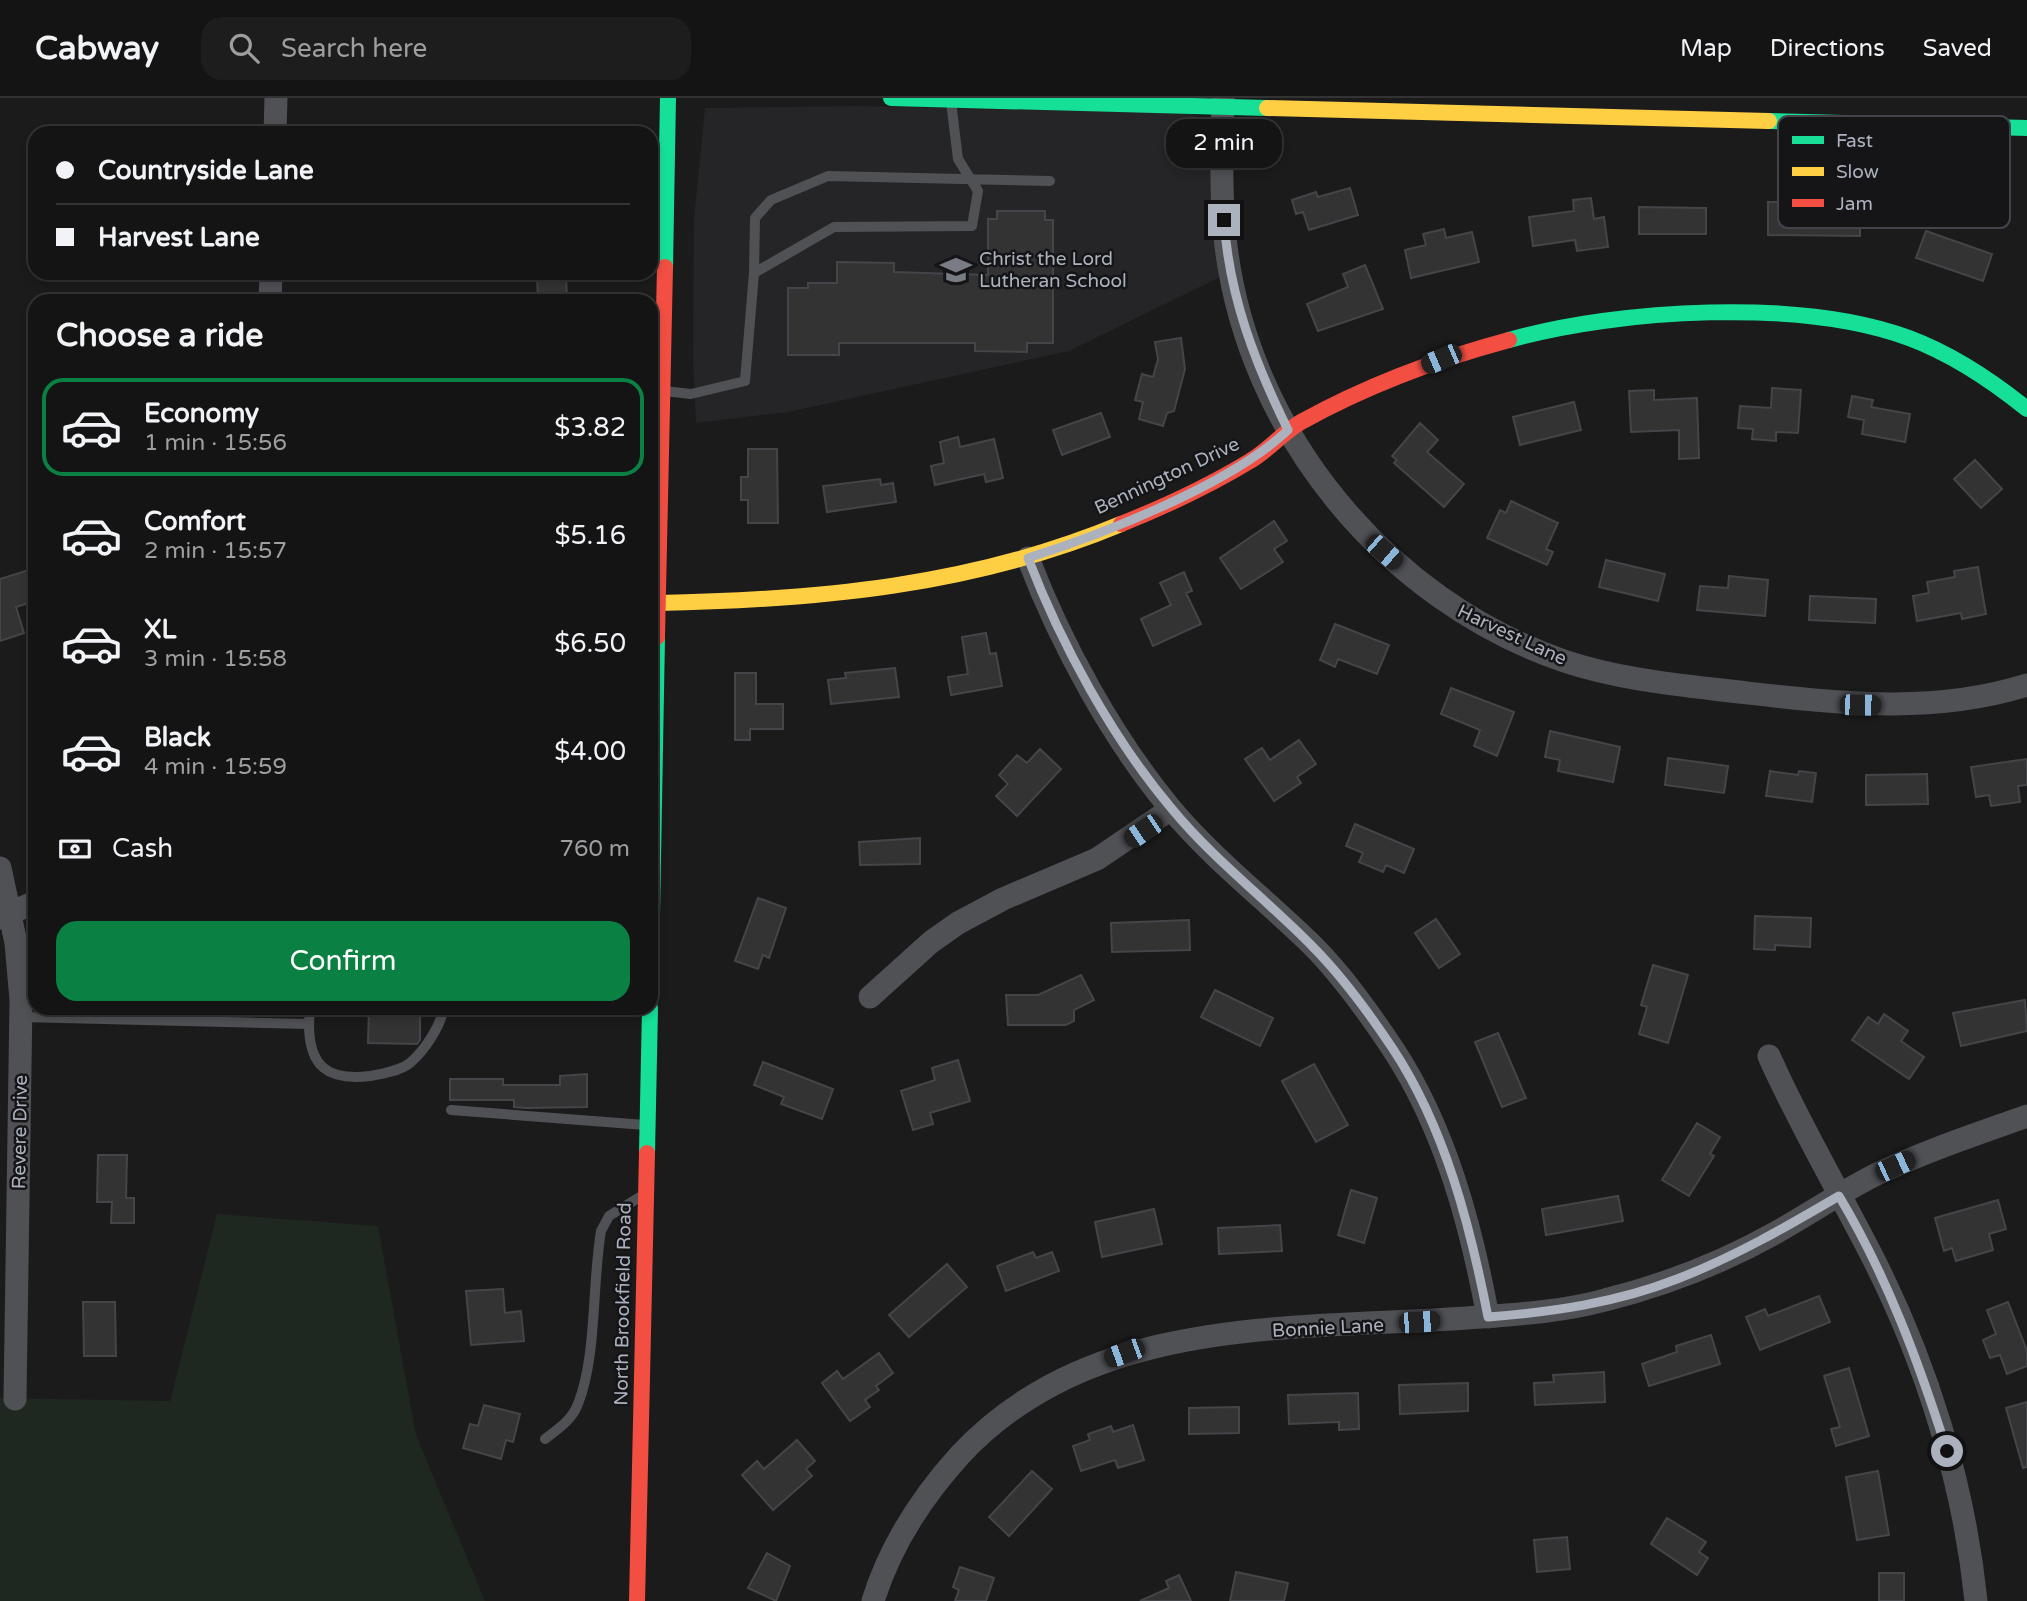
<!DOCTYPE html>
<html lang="en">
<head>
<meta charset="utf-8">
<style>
  :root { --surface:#141415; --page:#1d1d1e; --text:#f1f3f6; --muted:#9d9ea0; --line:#333334; --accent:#0b8043 }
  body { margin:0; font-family:"Varela Round",sans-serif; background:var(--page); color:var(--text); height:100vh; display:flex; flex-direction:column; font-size:26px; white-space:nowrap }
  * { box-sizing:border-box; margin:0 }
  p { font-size:23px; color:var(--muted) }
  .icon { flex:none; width:38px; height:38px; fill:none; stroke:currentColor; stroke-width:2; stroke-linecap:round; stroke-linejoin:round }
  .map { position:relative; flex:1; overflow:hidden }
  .drawer { position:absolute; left:28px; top:196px; width:630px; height:721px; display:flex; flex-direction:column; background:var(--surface); border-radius:21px; box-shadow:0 4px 10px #0003,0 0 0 2px var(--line) }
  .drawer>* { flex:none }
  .banner { position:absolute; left:28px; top:28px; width:630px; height:154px; border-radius:21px; box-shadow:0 4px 10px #0003,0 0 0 2px var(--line); display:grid; align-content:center; height:154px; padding:0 28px; background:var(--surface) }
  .end { position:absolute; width:32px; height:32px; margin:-16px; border:9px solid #acb1be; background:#111; box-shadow:0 0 0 4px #111 }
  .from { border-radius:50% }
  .bubble { position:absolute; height:49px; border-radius:21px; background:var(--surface); box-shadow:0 4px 10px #0003,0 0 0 2px var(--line); font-size:23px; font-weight:600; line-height:49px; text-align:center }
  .car { position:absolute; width:21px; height:42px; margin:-21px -10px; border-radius:9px; box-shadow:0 0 5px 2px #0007; background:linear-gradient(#222 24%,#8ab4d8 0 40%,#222 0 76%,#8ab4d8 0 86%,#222 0) }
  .banner b { display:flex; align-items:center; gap:24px; height:66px; font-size:26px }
  .banner b+b { border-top:2px solid var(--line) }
  .banner i { width:18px; height:18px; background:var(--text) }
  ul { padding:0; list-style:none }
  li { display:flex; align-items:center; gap:21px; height:98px; margin:0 14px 10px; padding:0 14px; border:4px solid transparent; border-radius:21px }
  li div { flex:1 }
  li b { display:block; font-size:26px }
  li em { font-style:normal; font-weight:600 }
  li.selected { border-color:var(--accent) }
  li>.icon { width:63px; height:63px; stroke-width:1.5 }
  h2 { padding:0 28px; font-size:32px; line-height:84px }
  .pay { display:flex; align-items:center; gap:18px; height:77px; padding:0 28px; font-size:26px }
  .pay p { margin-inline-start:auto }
  .cta { display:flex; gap:14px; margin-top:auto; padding:14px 28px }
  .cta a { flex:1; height:80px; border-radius:21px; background:var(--accent); color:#fff; font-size:28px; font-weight:600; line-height:80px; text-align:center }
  header { display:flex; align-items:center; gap:42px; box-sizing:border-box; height:98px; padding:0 35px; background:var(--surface); border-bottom:2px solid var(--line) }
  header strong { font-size:33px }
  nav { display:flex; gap:38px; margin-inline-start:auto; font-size:24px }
  .search { width:490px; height:63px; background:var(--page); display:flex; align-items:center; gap:18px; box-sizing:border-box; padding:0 24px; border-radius:21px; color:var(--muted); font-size:26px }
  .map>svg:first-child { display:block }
  .built { fill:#252528 }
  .green { fill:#1e2720 }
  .building { fill:#333334; stroke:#444548; stroke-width:2 }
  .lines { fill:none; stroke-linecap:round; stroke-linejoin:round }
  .lane { stroke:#505155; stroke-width:10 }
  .street { stroke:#505155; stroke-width:23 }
  .fast { stroke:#16e098; stroke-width:16 }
  .slow { stroke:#ffcf43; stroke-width:16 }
  .jam { stroke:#f24e42; stroke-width:16 }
  .route { stroke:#acb1be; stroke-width:9 }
  .labels { text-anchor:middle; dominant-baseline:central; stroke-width:5; stroke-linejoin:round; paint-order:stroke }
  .poi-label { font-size:19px; fill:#acb1be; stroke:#151518; text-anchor:start }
  .street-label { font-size:19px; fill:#acb1be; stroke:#151518 }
  .key { fill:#151518; stroke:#42444a; stroke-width:2 }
  .key-label { font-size:19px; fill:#acb1be }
</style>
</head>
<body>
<header>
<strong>Cabway</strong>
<div class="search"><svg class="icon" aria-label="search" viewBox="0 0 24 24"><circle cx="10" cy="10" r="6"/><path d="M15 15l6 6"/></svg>Search here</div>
<nav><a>Map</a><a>Directions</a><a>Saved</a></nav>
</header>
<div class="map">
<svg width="2027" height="1503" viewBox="0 0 2027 1503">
  <rect width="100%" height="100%" fill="#1b1b1c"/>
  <path class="built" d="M 858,8 L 1191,15 L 1206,24 L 1212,54 L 1211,103 L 1220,179 L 1069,253 L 788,314 L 696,325 L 693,260 L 694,121 L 705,10 Z"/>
  <path class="green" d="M 217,1116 L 378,1128 L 416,1337 L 485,1503 L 0,1503 L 0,1300 L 170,1303 Z"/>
  <path class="building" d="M 1350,90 L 1358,117 L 1309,132 L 1303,114 L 1296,116 L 1292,102 L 1316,94 L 1318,99 Z
    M 1591,100 L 1594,121 L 1604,119 L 1608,149 L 1577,153 L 1575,142 L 1533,148 L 1529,119 L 1574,113 L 1573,102 Z
    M 1768,104 L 1789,104 L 1789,111 L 1860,112 L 1860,138 L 1768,137 Z
    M 1639,109 L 1706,110 L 1706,136 L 1639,136 Z
    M 997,113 L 1045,113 L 1045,122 L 1053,122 L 1053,245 L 1027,245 L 1027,254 L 975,253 L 975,245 L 839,245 L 839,257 L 788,257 L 788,190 L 808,190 L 808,185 L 837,185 L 837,164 L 894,165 L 894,174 L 988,177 L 988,121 L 997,121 Z
    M 1444,131 L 1446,140 L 1472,134 L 1479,164 L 1411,180 L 1405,152 L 1426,147 L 1423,136 Z
    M 1926,133 L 1992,156 L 1983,183 L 1916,160 Z
    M 1365,167 L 1383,211 L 1318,233 L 1307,206 L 1348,189 L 1343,176 Z
    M 537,175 L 566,175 L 567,203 L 538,203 Z
    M 1181,240 L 1185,271 L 1174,313 L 1167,315 L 1163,328 L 1139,321 L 1143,304 L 1135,302 L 1142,276 L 1153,279 L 1158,261 L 1155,244 Z
    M 1772,290 L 1801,292 L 1798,335 L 1776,334 L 1776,343 L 1752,341 L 1753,331 L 1738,330 L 1740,308 L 1771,310 Z
    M 1654,292 L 1654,302 L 1697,300 L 1699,360 L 1679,361 L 1679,332 L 1631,334 L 1629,293 Z
    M 1852,298 L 1873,302 L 1871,309 L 1910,316 L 1905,344 L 1862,336 L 1864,322 L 1848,319 Z
    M 1574,304 L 1581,332 L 1520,347 L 1513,319 Z
    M 1101,315 L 1110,339 L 1062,357 L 1053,332 Z
    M 1420,325 L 1438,342 L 1427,354 L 1464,386 L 1444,409 L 1394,365 L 1397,362 L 1392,358 Z
    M 958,339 L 960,349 L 994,341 L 1003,380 L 986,384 L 984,376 L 935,387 L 931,368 L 944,365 L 940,344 Z
    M 748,351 L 777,351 L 778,425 L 748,425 L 748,402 L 741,402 L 741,379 L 748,379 Z
    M 1975,362 L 2002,391 L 1981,410 L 1954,381 Z
    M 880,381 L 881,387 L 893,385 L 896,404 L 827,414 L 823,388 Z
    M 1511,403 L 1558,425 L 1546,451 L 1553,454 L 1547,467 L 1487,440 L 1500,412 L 1506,415 Z
    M 1274,423 L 1287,443 L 1274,451 L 1283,464 L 1241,491 L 1220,460 Z
    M 1606,462 L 1665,476 L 1658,503 L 1599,489 Z
    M 1978,469 L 1986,516 L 1962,521 L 1961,515 L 1917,523 L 1913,498 L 1929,495 L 1927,484 L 1955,479 L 1954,473 Z
    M 35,470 L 35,503 L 16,509 L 24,535 L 0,543 L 0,481 Z
    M 1184,474 L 1192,493 L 1186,495 L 1201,526 L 1153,548 L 1141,521 L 1171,507 L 1160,485 Z
    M 1729,478 L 1768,482 L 1765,518 L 1697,512 L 1700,488 L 1728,490 Z
    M 1810,498 L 1876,501 L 1875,525 L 1809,522 Z
    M 1335,526 L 1389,547 L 1377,576 L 1338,561 L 1335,569 L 1320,562 Z
    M 986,535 L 990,556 L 996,555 L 1002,588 L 951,597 L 948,579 L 968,576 L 962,539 Z
    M 895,570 L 899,599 L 831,606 L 828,582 L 846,580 L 845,575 Z
    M 735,575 L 756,575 L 756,606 L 783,606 L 783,631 L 750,631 L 750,642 L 735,642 Z
    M 1451,590 L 1514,614 L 1497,658 L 1474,648 L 1480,632 L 1441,616 Z
    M 1550,633 L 1620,649 L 1613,684 L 1558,673 L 1560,662 L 1545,659 Z
    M 1299,642 L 1316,666 L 1297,679 L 1301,685 L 1274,703 L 1245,661 L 1262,650 L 1270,662 Z
    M 1040,651 L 1061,671 L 1017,718 L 996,698 L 1008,686 L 999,677 L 1017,657 L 1027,665 Z
    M 1668,660 L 1728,668 L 1724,695 L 1665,687 Z
    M 2027,661 L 2027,687 L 2018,688 L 2020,704 L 1991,708 L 1989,697 L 1976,699 L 1971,669 Z
    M 1770,673 L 1798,677 L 1799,673 L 1816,675 L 1812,704 L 1766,698 Z
    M 1927,676 L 1928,706 L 1866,707 L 1866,677 Z
    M 1355,726 L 1414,751 L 1404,775 L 1386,767 L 1383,774 L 1359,764 L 1363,755 L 1346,748 Z
    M 920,740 L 920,766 L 860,767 L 859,744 Z
    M 758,800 L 786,810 L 769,860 L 763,857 L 758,871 L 735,863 Z
    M 1755,818 L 1811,820 L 1810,849 L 1775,847 L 1775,852 L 1754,851 Z
    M 1436,821 L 1460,856 L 1439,870 L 1415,835 Z
    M 1189,822 L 1190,852 L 1112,854 L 1111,825 Z
    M 1653,867 L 1688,877 L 1668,945 L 1639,936 L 1647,909 L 1641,907 Z
    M 1081,877 L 1094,902 L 1074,912 L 1074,923 L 1066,927 L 1008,927 L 1006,897 L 1038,897 Z
    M 1215,892 L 1273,920 L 1260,948 L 1201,919 Z
    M 2025,902 L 2027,933 L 1961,948 L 1953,915 Z
    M 369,910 L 420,910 L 420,942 L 417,946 L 368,945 Z
    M 1884,916 L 1908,933 L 1901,943 L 1924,959 L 1909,981 L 1852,942 L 1868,919 L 1878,926 Z
    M 1498,935 L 1526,1000 L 1502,1009 L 1475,944 Z
    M 958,962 L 970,1003 L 930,1015 L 933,1026 L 913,1032 L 901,993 L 935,982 L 932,970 Z
    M 763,964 L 833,991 L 822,1021 L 781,1006 L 784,999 L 754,987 Z
    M 1314,966 L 1348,1027 L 1316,1044 L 1282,983 Z
    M 587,976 L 587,1009 L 526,1010 L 514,1009 L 514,1002 L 450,1002 L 450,981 L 503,981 L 503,987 L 560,987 L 560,978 Z
    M 1697,1025 L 1720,1039 L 1710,1056 L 1714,1058 L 1689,1098 L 1662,1082 Z
    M 98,1057 L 127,1057 L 126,1100 L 134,1100 L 134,1125 L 111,1125 L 112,1104 L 97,1104 Z
    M 1351,1092 L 1377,1100 L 1364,1145 L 1338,1137 Z
    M 1618,1098 L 1623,1123 L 1546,1137 L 1542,1111 Z
    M 1998,1102 L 2006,1131 L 1989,1136 L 1993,1152 L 1956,1163 L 1952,1150 L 1944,1153 L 1935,1120 Z
    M 1154,1111 L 1162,1146 L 1102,1159 L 1095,1124 Z
    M 1280,1127 L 1282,1153 L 1219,1156 L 1218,1130 Z
    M 1033,1154 L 1036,1160 L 1052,1154 L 1059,1173 L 1006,1193 L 997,1168 Z
    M 947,1166 L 967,1189 L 909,1239 L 889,1217 Z
    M 503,1191 L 505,1215 L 521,1213 L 524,1243 L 471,1247 L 466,1193 Z
    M 1819,1198 L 1830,1224 L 1760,1252 L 1746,1219 L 1765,1211 L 1768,1218 Z
    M 83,1204 L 115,1204 L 116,1258 L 84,1258 Z
    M 2008,1204 L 2027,1253 L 2027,1268 L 2007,1276 L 2000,1257 L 1990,1260 L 1983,1242 L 1996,1236 L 1987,1212 Z
    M 1711,1237 L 1720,1266 L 1649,1288 L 1642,1266 L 1677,1254 L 1676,1248 Z
    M 879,1255 L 893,1275 L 876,1288 L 879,1292 L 865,1302 L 870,1309 L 850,1323 L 822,1285 L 837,1273 L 843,1281 Z
    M 1849,1270 L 1869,1338 L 1836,1348 L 1831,1331 L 1840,1329 L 1824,1278 Z
    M 1604,1274 L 1605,1304 L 1535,1307 L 1534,1285 L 1554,1284 L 1553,1277 Z
    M 1468,1285 L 1468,1313 L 1400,1316 L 1399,1287 Z
    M 1358,1295 L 1359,1331 L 1339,1332 L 1339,1324 L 1289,1326 L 1288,1297 Z
    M 2027,1304 L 2027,1369 L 2023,1370 L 2006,1310 Z
    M 484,1307 L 520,1316 L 513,1344 L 506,1342 L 501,1361 L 463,1350 L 470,1326 L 478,1328 Z
    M 1239,1309 L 1239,1335 L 1189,1336 L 1189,1310 Z
    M 1133,1327 L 1144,1362 L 1118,1370 L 1115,1362 L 1081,1373 L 1073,1348 L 1090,1342 L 1088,1336 L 1111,1328 L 1113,1334 Z
    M 797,1342 L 815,1363 L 806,1371 L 812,1378 L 773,1412 L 742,1377 L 757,1363 L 764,1371 Z
    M 1032,1373 L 1052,1391 L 1009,1438 L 989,1419 Z
    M 1878,1373 L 1889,1437 L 1857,1442 L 1846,1379 Z
    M 1667,1420 L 1706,1444 L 1699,1454 L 1708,1460 L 1697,1477 L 1651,1446 Z
    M 1567,1439 L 1570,1471 L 1537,1474 L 1534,1442 Z
    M 767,1455 L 790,1468 L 776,1503 L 748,1490 Z
    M 960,1469 L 994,1480 L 986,1503 L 955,1503 L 959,1492 L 953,1489 Z
    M 1236,1474 L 1288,1485 L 1284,1503 L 1230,1503 Z
    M 1879,1475 L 1904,1475 L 1904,1503 L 1879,1503 Z
    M 1179,1477 L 1191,1503 L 1140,1503 L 1169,1490 L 1166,1483 Z"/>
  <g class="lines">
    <path class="lane" d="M 754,175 L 755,120 L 771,102 L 828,78 L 1050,83
      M 664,293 L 691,296 L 745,283 L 754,175 L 834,129 L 972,128 L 978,93 L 958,61 L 951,4
      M 22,919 L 309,926 L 310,910
      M 309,926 C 309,969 328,983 370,978 C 382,976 400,973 410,965 C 425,952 440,929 444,910
      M 451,1012 L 645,1027
      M 545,1341 C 558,1331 572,1322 578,1306 C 597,1258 592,1185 601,1133 L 609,1118 L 643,1097"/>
    <path class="street" d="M 1223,0 C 1222,49 1220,99 1226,148 C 1249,336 1387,502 1564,563 C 1621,582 1680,587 1739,594 C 1836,605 1932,617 2027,587
      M 275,35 L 276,0
      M 270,203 L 271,175
      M 1028,460 C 1061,546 1112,640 1171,711 C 1213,761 1266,802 1312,847 C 1343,878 1369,915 1393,951 C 1445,1030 1471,1127 1488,1219
      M 0,770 L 16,845 L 21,902 L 15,1301
      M 0,820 L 35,804
      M 870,899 L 931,844 L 958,825 L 1003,801 L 1097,761 L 1171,711
      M 1769,958 C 1800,1028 1839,1093 1874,1162 C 1927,1267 1964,1385 1976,1503
      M 873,1503 C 890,1448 922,1399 960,1357 C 1095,1213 1300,1233 1481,1219 C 1523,1216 1565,1213 1605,1202 C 1665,1187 1722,1165 1777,1134 C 1811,1115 1844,1092 1879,1075 C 1928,1052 1977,1036 2027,1018"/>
    <path class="fast" d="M 891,0 L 1267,10
      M 1769,23 L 2027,30
      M 665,169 L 668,0
      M 1509,242 C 1619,211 1801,200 1909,240 C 1952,256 1991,282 2027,311
      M 651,872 L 657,539
      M 647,1055 L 650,910"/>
    <path class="slow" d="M 1267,10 L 1769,23
      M 658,505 C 818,502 972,488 1121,426"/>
    <path class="jam" d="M 1121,426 C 1166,408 1209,388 1250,363 C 1269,352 1282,335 1301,324 C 1366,288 1438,261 1509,242
      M 657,539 L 665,169
      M 637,1503 L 647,1055"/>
  </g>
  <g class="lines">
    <path class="route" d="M 1224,122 C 1229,198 1255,265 1288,332 C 1231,386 1104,436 1028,460 C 1061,546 1112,640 1172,711 C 1213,761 1267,802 1312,848 C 1343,879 1369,915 1393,951 C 1445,1030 1470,1127 1488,1219 C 1552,1214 1616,1205 1677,1181 C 1734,1159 1786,1129 1839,1098 C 1887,1178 1919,1265 1947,1353"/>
  </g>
  <defs>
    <symbol id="school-bare" viewBox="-9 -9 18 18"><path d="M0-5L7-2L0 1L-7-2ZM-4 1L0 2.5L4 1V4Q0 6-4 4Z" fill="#797c85" stroke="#151518" stroke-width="2.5" paint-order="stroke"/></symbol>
  </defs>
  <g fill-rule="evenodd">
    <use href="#school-bare" x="934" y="150" width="44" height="44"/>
  </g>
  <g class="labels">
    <g class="poi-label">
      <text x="979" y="161">Christ the Lord<tspan x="979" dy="22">Lutheran School</tspan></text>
    </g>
    <g class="street-label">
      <text transform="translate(1167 378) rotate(-25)">Bennington Drive</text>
      <text transform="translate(1512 537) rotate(25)">Harvest Lane</text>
      <text transform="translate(20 1034) rotate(-89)">Revere Drive</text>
      <text transform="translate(623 1206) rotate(-89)">North Brookfield Road</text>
      <text transform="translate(1328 1230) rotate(-3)">Bonnie Lane</text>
    </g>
  </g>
  <rect x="1778" y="18" width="232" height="112" rx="10" class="key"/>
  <rect x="1792" y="38" width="32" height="8" fill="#16e098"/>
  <rect x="1792" y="69" width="32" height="9" fill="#ffcf43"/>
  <rect x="1792" y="101" width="32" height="8" fill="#f24e42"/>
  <g class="key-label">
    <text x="1836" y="49">Fast</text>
    <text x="1836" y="80">Slow</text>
    <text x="1836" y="112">Jam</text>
  </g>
</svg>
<i class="end from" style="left:1947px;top:1353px"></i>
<i class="end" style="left:1224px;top:122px"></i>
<div class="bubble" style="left:1166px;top:21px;width:116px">2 min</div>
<i class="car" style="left:1441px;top:261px;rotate:247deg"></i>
<i class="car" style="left:1384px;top:454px;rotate:131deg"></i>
<i class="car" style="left:1860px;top:607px;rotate:91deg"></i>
<i class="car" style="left:1143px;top:733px;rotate:236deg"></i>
<i class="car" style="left:1895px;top:1068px;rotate:65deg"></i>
<i class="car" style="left:1419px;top:1224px;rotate:86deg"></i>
<i class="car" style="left:1124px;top:1255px;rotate:250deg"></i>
<div class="banner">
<b><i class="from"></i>Countryside Lane</b>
<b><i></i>Harvest Lane</b>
</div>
<section class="drawer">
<h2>Choose a ride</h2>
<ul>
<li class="selected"><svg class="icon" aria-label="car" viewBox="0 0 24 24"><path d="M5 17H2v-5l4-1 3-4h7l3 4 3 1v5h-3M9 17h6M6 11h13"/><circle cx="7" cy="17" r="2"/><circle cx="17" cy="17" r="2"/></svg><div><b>Economy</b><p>1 min · 15:56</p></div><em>$3.82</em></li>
<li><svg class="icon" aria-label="car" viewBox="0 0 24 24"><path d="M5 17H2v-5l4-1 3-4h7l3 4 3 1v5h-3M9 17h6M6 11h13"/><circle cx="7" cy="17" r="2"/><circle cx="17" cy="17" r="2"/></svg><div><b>Comfort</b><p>2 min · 15:57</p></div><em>$5.16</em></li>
<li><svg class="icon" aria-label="car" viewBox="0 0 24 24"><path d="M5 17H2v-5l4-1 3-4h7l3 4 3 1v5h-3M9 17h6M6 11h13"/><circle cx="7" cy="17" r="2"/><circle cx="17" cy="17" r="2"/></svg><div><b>XL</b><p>3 min · 15:58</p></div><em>$6.50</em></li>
<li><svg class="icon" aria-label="car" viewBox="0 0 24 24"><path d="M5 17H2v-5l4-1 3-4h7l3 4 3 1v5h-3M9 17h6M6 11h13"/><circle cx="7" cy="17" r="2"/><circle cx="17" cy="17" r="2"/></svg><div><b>Black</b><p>4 min · 15:59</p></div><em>$4.00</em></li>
</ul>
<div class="pay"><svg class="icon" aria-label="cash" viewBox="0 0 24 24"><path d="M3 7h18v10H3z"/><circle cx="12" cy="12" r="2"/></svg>Cash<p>760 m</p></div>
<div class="cta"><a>Confirm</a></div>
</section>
</div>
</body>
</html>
